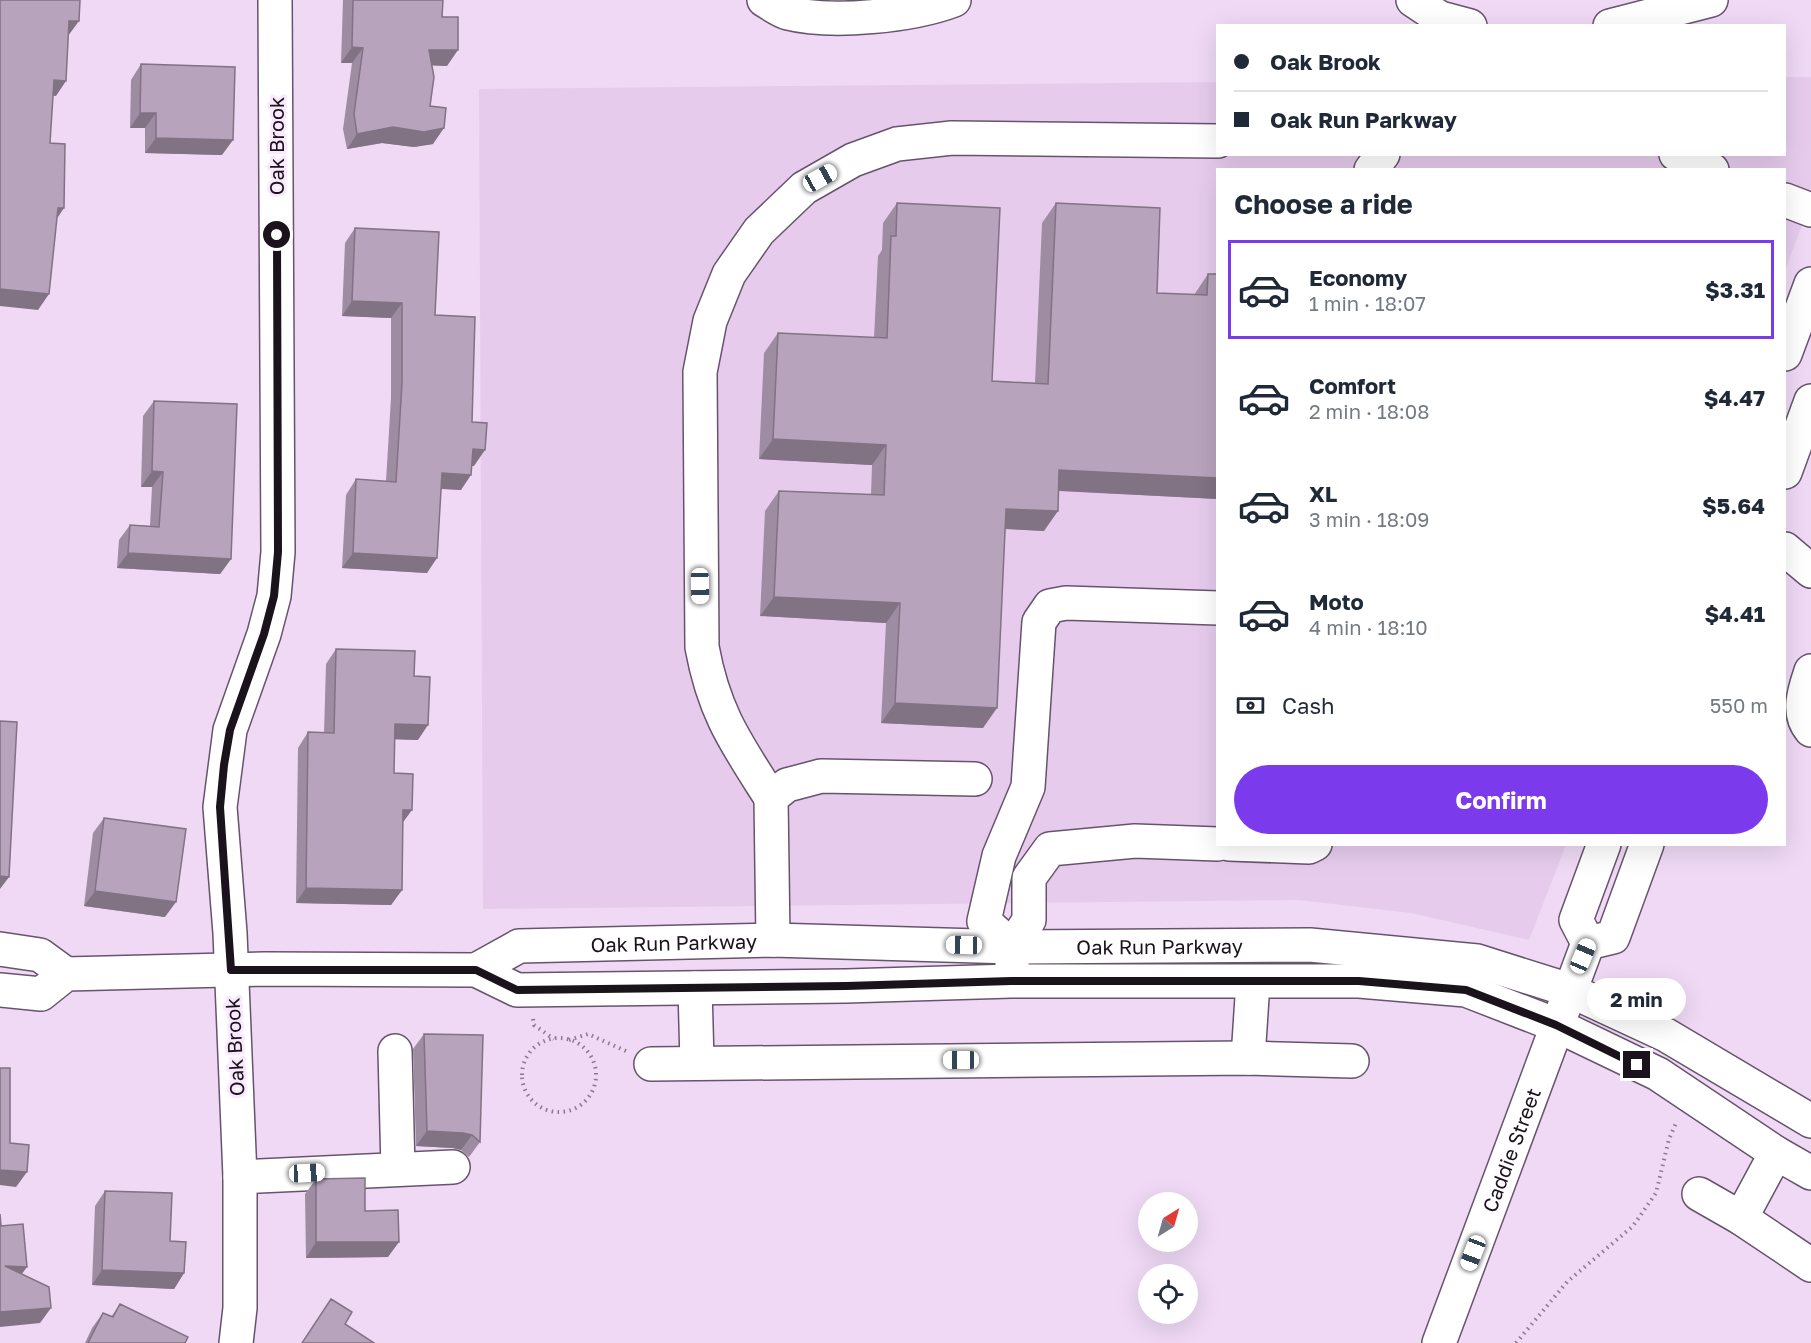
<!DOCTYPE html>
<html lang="en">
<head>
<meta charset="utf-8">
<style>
  :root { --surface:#fff; --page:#f2f2f3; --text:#1f2937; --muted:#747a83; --line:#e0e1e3; --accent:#7c3aed }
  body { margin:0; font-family:"Golos Text",sans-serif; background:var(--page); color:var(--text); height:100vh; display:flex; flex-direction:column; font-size:22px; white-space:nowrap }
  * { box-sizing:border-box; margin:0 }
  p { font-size:20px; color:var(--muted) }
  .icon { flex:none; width:33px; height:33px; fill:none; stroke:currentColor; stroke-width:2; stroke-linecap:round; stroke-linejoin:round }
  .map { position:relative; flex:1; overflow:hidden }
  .panel { position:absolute; left:1216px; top:168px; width:570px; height:678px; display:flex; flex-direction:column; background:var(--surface); border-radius:0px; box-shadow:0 6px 24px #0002 }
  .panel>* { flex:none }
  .guide { position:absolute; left:1216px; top:24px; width:570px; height:132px; border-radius:0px; box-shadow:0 6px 24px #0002; display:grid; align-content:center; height:132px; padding:0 18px; background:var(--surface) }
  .needle { width:39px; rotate:37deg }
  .tools { position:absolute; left:1138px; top:1192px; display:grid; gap:12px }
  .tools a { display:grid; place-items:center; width:60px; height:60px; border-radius:50%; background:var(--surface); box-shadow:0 6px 24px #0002; font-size:30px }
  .end { position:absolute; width:27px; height:27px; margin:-14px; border:8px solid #1b131c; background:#fff; box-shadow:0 0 0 3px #fff }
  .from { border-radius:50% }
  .bubble { position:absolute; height:42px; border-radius:21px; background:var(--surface); box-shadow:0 6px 24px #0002; font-size:20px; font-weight:700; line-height:42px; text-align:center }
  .car { position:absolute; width:18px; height:36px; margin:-18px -9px; border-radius:8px; box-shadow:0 0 4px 2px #0007; background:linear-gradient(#fff 24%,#345 0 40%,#fff 0 76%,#345 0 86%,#fff 0) }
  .guide b { display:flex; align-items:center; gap:21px; height:57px; font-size:22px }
  .guide b+b { border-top:2px solid var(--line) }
  .guide i { width:15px; height:15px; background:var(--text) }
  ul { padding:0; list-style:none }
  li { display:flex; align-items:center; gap:18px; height:99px; margin:0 12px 9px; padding:0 6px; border:3px solid transparent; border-radius:0px }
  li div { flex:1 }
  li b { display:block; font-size:22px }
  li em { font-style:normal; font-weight:700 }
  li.selected { border-color:var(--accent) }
  li>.icon { width:54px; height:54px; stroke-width:1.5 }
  h2 { padding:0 18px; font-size:27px; line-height:72px }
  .pay { display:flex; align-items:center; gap:15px; height:66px; padding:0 18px; font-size:22px }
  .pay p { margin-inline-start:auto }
  .primary-button { display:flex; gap:12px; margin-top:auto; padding:12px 18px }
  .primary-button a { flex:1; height:69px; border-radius:36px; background:var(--accent); color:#fff; font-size:24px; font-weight:700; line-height:69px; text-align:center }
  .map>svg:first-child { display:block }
  .built { fill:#e6cbed }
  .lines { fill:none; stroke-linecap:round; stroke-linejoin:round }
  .minor-casing { stroke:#67546c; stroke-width:36 }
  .path { stroke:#8a7a8d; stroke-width:4; stroke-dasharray:1.5 4.5; stroke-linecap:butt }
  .minor { stroke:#fff; stroke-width:33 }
  .wall { fill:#9e8ca3 }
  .shaded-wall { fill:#817284 }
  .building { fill:#b8a3bd; stroke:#817284; stroke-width:1.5 }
  .route { stroke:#1b131c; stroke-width:8 }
  .labels { text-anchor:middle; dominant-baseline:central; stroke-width:6; stroke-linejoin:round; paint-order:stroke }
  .street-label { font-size:20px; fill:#1b131c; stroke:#fae8fe }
</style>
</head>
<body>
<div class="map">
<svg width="1811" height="1343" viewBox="0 0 1811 1343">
  <rect width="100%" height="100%" fill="#efd9f5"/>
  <path class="built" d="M 1785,77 L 1811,77 L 1811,202 L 1785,270 L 1785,170 L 1218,170 L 1218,844 L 1566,845 L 1529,940 L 1411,913 L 1298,900 L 483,909 L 479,89 L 1218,82 L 1218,154 L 1785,154 Z"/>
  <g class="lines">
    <defs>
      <g id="minor">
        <path d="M 764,0 C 771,4 780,11 788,13 C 832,24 912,16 954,0"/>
        <path d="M 1413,0 L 1440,18 L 1470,26"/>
        <path d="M 1610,26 L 1711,0"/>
        <path d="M 1676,154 L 1712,170"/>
        <path d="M 1371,170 L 1383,154"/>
        <path d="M 1785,200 L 1811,210"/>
        <path d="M 1785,354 L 1811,284"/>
        <path d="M 1785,472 L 1811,401"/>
        <path d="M 1785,549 L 1811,571"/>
        <path d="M 1811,671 C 1805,689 1796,713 1811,730"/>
        <path d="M 771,798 C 736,743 714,713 702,647 L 700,372 L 710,321 L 729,274 L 759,231 L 804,188 L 853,160 L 897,144 L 952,138 L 1218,141"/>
        <path d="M 1229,844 L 1309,847 L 1315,844"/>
        <path d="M 773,940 L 771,798 L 787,785 L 821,776 L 975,779"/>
        <path d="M 1588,943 L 1613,937 L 1647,844"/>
        <path d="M 1588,943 L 1576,920 L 1604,844"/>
        <path d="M 1012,947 L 984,921 L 999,856 L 1028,787 L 1039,622 L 1050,606 L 1066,603 L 1218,608"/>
        <path d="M 0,949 L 40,955 L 66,974"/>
        <path d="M 1012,964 L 1012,947 L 1029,920 L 1029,878 L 1050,849 L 1135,841 L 1218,844"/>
        <path id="s1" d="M 476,970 L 519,946 L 773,940 L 1012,947 L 1310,945 L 1477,961 L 1569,990 L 1666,1035 L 1811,1121"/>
        <path d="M 695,988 L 697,1062"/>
        <path d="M 0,990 L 41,994 L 66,974 L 265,969 L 476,970 L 517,990 L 846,986 L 1011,981 L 1359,981 L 1466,990 L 1556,1025 L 1658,1074 L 1776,1153 L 1811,1173"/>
        <path d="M 395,1051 L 398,1169"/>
        <path d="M 1248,1058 L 1253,982"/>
        <path d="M 651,1064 L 1248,1058 L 1352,1061"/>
        <path d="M 1776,1153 L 1741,1218 L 1811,1265"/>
        <path d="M 240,1177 L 453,1167"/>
        <path d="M 1699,1194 L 1741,1218"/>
        <path d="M 236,1343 L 240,1308 L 240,1177 L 230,933 L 220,807 L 230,730 L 264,634 L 274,596 L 278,552 L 275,0"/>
        <path id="s2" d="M 1439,1343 L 1588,943"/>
      </g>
    </defs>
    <use href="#minor" class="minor-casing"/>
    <path class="path" d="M 533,1019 L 534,1025 L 554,1039
      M522 1075a37 37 0 1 1 74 0a37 37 0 1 1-74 0Z
      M 569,1040 L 588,1034 L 626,1051
      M 1516,1343 L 1567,1282 L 1633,1226 L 1656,1193 L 1669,1139 L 1677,1121"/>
    <use href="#minor" class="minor"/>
  </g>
  <path class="wall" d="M 343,0 L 443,0 L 442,17 L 447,66 L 432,65 L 430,106 L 433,144 L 414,147 L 382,143 L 347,149 L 343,129 L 352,63 L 341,63 Z
    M 141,64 L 222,155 L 145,153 L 145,128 L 130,128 L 131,80 Z
    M 897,203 L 992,381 L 1035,383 L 1042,223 L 1056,203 L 1157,293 L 1194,295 L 1208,274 L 1218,499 L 1058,491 L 1044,531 L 1005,529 L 983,728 L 881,723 L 886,623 L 760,616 L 765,511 L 779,491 L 871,495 L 872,465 L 759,459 L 764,353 L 778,333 L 874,338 L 878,256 L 882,250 L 883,223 Z
    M 355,228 L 435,315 L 472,422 L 474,466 L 472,465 L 461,490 L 441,489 L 427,573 L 342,568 L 346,495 L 356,479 L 386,481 L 391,398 L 391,318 L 342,316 L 345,243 Z
    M 154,401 L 231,559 L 220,574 L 117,568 L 119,540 L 130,525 L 150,526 L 152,487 L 141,487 L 143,416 Z
    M 336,649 L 414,676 L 418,740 L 395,739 L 394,773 L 403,822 L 402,890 L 391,905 L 296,903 L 298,748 L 308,732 L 324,733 L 326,664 Z
    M 104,818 L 165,917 L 84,906 L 93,833 Z
    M 424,1034 L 480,1142 L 469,1157 L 461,1150 L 453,1148 L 416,1146 L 413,1049 Z
    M 316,1179 L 365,1211 L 388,1257 L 306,1258 L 305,1194 Z
    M 105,1191 L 170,1241 L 184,1273 L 174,1289 L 92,1285 L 95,1206 Z
    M 120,1304 L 185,1343 L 85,1343 L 92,1328 L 103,1313 L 111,1317 Z"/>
  <path class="shaded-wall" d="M 69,21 L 79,21 L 68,36 Z
    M 352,47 L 363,48 L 352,63 L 341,63 Z
    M 429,50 L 458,50 L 447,66 L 418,65 Z
    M 54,80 L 66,81 L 56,96 L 43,95 Z
    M 140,113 L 156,113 L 145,128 L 130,128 Z
    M 393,127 L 444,128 L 433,144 L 414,147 L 382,143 L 347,149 L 357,134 Z
    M 156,138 L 233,140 L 222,155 L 145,153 Z
    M 58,208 L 64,208 L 54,223 Z
    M 0,289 L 49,294 L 38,310 L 0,306 Z
    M 352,301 L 402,303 L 391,318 L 342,316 Z
    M 773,439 L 886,445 L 872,465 L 759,459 Z
    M 473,449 L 485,450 L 474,466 L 462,465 Z
    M 1059,470 L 1218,478 L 1218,499 L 1045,490 Z
    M 152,471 L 163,472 L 152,487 L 141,487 Z
    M 442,473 L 471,475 L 461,490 L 431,488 Z
    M 1006,509 L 1058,511 L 1044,531 L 992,528 Z
    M 128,553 L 231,559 L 220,574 L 117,568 Z
    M 353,553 L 437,558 L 427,573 L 342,568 Z
    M 774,597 L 900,603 L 886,623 L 760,616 Z
    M 895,703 L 997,708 L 983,728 L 881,723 Z
    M 395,724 L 428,725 L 418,740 L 384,739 Z
    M 403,810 L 412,810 L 401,825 Z
    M 0,876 L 9,877 L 0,889 Z
    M 306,888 L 402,890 L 391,905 L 296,903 Z
    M 95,891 L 176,902 L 165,917 L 84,906 Z
    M 427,1131 L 463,1133 L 472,1135 L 461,1150 L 453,1148 L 416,1146 Z
    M 0,1170 L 27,1172 L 16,1187 L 0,1185 Z
    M 316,1242 L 399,1242 L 388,1257 L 306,1258 Z
    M 5,1266 L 27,1267 L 16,1282 Z
    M 102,1270 L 184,1273 L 174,1289 L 92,1285 Z
    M 51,1308 L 40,1323 L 0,1327 L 0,1312 Z"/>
  <path class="building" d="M 0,0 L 80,0 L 79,21 L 69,21 L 66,81 L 54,80 L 50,143 L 65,144 L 64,208 L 58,208 L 49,294 L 0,289 Z
    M 353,0 L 443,0 L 442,17 L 458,17 L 458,50 L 429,50 L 434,77 L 430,106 L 446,108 L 444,128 L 424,132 L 393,127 L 357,134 L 354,114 L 363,48 L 352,47 Z
    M 141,64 L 235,67 L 233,140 L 156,138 L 156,113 L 140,113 Z
    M 897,203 L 1000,208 L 992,381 L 1048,384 L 1056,203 L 1160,208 L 1157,293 L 1207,295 L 1208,274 L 1218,274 L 1218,478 L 1059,470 L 1058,511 L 1006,509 L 997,708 L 895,703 L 900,603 L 774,597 L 779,491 L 884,495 L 886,445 L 773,439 L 778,333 L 887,338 L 891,236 L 896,236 Z
    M 355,228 L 439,232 L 435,315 L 475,317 L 472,422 L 487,423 L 485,450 L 473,449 L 471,475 L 442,473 L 437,558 L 353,553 L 356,479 L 396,482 L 402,383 L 402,303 L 352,301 Z
    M 154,401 L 237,404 L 231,559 L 128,553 L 130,525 L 159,527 L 163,472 L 152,471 Z
    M 336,649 L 415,651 L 414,676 L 430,677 L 428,725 L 395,724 L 394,773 L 413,774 L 412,810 L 403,810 L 402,890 L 306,888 L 308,732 L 334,733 Z
    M 0,721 L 17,722 L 9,877 L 0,876 Z
    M 104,818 L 186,829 L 176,902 L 95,891 Z
    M 424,1034 L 483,1035 L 480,1142 L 472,1135 L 463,1133 L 427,1131 Z
    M 0,1068 L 10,1068 L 10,1143 L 29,1145 L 27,1172 L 0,1170 Z
    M 365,1178 L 365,1211 L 398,1210 L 399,1242 L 316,1242 L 316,1179 Z
    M 105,1191 L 172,1193 L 170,1241 L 186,1242 L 184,1273 L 102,1270 Z
    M 0,1214 L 1,1226 L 23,1224 L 27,1267 L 5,1266 L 49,1287 L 51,1308 L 0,1312 Z
    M 331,1299 L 352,1312 L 345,1324 L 374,1343 L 302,1343 Z
    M 120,1304 L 188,1337 L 185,1343 L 88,1343 L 103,1313 L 113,1317 Z"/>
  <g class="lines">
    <path class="route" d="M 277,235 L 278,552 L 274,596 L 264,634 L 230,730 L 224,765 L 220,807 L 231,970 L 476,970 L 517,990 L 846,986 L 1011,981 L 1359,981 L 1466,990 L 1556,1025 L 1637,1065"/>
  </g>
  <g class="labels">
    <g class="street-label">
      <text transform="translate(276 146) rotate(-90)">Oak Brook</text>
      <text stroke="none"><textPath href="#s1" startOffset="204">Oak Run Parkway</textPath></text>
      <text stroke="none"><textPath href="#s1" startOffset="690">Oak Run Parkway</textPath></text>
      <text transform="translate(234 1047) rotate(-93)">Oak Brook</text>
      <text stroke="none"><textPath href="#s2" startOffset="206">Caddie Street</textPath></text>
    </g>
  </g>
</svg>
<div class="tools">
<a><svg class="needle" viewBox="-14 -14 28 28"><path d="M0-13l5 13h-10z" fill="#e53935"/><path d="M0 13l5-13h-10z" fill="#747a83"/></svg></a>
<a><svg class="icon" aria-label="locate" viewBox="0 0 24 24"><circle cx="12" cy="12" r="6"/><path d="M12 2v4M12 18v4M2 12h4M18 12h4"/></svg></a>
</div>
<i class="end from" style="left:277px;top:235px"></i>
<i class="end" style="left:1637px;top:1065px"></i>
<div class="bubble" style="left:1587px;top:978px;width:99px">2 min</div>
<i class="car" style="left:820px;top:178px;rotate:61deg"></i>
<i class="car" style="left:700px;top:586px;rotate:179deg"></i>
<i class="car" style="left:964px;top:945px;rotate:271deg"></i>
<i class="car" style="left:1583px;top:956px;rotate:23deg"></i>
<i class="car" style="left:961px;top:1060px;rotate:270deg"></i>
<i class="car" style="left:307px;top:1173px;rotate:87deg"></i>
<i class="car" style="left:1473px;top:1253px;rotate:201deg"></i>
<div class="guide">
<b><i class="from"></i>Oak Brook</b>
<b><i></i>Oak Run Parkway</b>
</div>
<section class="panel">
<h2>Choose a ride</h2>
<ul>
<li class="selected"><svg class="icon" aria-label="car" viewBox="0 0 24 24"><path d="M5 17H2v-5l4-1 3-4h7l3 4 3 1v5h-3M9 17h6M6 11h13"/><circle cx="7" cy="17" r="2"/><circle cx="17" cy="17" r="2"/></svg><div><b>Economy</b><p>1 min · 18:07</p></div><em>$3.31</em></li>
<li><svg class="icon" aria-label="car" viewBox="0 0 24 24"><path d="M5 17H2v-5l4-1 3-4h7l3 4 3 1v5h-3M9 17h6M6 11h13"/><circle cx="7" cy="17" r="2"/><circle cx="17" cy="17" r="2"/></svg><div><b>Comfort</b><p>2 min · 18:08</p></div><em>$4.47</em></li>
<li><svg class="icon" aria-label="car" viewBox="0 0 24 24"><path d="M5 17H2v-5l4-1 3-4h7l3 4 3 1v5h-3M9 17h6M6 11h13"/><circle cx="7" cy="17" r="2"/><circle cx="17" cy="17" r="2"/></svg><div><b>XL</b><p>3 min · 18:09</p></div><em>$5.64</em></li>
<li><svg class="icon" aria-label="car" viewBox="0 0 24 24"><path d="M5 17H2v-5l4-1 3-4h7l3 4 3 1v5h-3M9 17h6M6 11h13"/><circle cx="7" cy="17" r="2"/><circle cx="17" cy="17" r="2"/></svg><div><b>Moto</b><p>4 min · 18:10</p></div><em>$4.41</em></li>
</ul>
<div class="pay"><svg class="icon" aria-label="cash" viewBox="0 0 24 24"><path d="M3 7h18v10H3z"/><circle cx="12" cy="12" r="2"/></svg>Cash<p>550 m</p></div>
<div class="primary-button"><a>Confirm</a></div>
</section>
</div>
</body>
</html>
